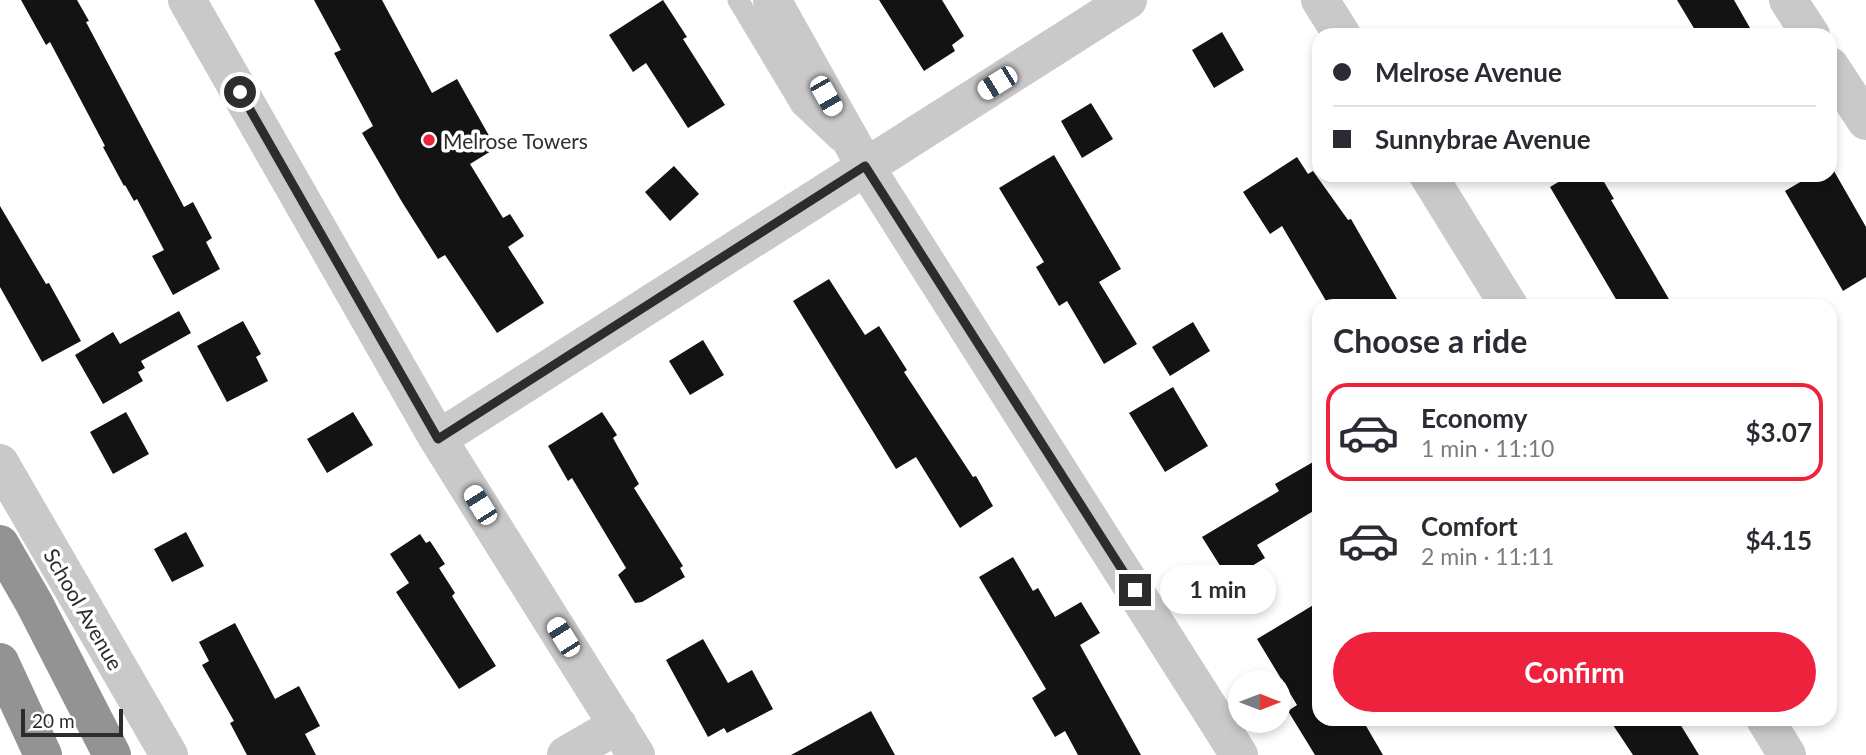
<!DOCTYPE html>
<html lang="en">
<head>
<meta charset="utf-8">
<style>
  :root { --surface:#fff; --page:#f2f2f3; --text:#2b2b33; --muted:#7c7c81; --line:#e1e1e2; --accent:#ef223e }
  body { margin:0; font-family:Lato,sans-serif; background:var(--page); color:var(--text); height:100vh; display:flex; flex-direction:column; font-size:26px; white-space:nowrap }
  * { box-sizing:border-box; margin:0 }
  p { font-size:23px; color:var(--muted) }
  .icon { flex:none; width:38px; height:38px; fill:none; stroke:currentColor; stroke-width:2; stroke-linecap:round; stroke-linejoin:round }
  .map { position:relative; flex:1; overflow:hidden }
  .side { position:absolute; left:1312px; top:299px; width:525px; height:427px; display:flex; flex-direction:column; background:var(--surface); border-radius:21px; box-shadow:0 4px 10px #0003 }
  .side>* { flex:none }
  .top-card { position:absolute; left:1312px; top:28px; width:525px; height:154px; border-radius:21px; box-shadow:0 4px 10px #0003; display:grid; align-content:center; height:154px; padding:0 21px; background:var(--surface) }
  .needle { width:46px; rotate:90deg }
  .tools { position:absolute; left:1228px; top:670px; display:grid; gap:14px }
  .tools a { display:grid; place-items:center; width:63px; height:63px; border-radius:50%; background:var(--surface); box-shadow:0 4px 10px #0003; font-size:35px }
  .scale { position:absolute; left:21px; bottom:18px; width:102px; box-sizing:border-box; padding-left:7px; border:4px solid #2c2c2c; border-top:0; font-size:19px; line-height:24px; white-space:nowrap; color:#2c2c2c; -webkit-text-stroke:5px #fff; paint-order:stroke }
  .end { position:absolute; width:32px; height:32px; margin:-16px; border:9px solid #2c2c2c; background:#fff; box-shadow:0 0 0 4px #fff }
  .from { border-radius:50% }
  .bubble { position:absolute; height:49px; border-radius:24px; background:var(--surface); box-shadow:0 4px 10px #0003; font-size:23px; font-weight:700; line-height:49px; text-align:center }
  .car { position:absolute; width:21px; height:42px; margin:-21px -10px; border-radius:9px; box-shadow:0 0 5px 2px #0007; background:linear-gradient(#fff 24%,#345 0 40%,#fff 0 76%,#345 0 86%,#fff 0) }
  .top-card b { display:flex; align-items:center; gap:24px; height:66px; font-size:26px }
  .top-card b+b { border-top:2px solid var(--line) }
  .top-card i { width:18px; height:18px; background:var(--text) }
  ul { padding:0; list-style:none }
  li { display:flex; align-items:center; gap:21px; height:98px; margin:0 14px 10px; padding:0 7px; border:4px solid transparent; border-radius:21px }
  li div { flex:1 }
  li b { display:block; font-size:26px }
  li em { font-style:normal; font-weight:700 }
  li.selected { border-color:var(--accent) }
  li>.icon { width:63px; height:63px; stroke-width:1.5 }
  h2 { padding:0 21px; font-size:32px; line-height:84px }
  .primary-button { display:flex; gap:14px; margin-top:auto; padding:14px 21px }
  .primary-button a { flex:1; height:80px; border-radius:42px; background:var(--accent); color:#fff; font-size:28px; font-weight:700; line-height:80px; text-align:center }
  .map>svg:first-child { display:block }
  .building { fill:#131313 }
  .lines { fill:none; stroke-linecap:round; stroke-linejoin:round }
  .service { stroke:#c9c9c9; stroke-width:21 }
  .minor { stroke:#c9c9c9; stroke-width:38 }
  .motorway { stroke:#939393; stroke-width:38 }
  .route { stroke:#2c2c2c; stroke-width:9 }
  .poi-dot { fill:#ef223e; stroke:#fff; stroke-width:2.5 }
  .labels { text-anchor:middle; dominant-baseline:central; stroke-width:7; stroke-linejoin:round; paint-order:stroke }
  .poi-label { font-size:21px; fill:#2c2c2c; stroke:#fff; text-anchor:start }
  .street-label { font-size:21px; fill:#2c2c2c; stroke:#fff }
</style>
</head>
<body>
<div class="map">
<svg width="1866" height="755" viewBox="0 0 1866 755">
  <rect width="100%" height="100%" fill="#fff"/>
  <path class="building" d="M 21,0 L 77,0 L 89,21 L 86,22 L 184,207 L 193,202 L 212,238 L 206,242 L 220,269 L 173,295 L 152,256 L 164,250 L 137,199 L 134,201 L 125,185 L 124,186 L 103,147 L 105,146 L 50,42 L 46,45 Z
    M 314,0 L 382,0 L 432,93 L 457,79 L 496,148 L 470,164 L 503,218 L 510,214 L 524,236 L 508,247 L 544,303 L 497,333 L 445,255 L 438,259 L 402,202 L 362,133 L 373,126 L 334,53 L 341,50 Z
    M 663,0 L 687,37 L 683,39 L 725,105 L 688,128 L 646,63 L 633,72 L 609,35 Z
    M 879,0 L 942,0 L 964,36 L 952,45 L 955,51 L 924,71 Z
    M 1677,0 L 1734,0 L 1754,35 L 1698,35 Z
    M 1222,32 L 1244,70 L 1214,88 L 1192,50 Z
    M 1091,103 L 1113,139 L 1082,158 L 1061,121 Z
    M 1054,155 L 1121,269 L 1099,282 L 1137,344 L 1104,364 L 1067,301 L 1059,306 L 1036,267 L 1044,262 L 999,188 Z
    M 1297,157 L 1308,174 L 1313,171 L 1348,220 L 1351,219 L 1401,306 L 1329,306 L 1282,226 L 1270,234 L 1243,192 Z
    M 1830,164 L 1866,227 L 1866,277 L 1843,291 L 1785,191 L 1812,175 L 1830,175 Z
    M 674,166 L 699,194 L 670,221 L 645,192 Z
    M 1570,175 L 1600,175 L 1614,199 L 1611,200 L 1673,306 L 1620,306 L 1550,187 Z
    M 0,206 L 46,284 L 49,283 L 81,341 L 42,362 L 0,287 Z
    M 829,279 L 865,335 L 879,326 L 907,370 L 904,372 L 973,477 L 976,476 L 993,506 L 960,528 L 916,457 L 896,469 L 793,301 Z
    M 179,311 L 191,333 L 141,361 L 145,368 L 138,372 L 143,381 L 103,404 L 75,355 L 113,332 L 120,344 Z
    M 243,321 L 261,354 L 256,357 L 268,381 L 227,402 L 197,346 Z
    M 1193,322 L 1210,351 L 1170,376 L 1152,347 Z
    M 703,340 L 724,375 L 690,395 L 669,361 Z
    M 1173,387 L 1208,446 L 1165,472 L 1129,413 Z
    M 126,412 L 149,454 L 113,474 L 90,432 Z
    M 353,412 L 373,445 L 327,473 L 307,439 Z
    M 602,412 L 617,435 L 613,438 L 639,484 L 634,488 L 683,566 L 680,568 L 685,577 L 642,602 L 635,603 L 618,575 L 626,568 L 572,478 L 568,481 L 548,446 Z
    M 1320,458 L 1320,507 L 1257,545 L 1265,558 L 1229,580 L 1202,537 L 1279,491 L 1275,484 Z
    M 186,532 L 204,566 L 172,582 L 154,549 Z
    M 420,534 L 426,543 L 430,541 L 445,564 L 439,568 L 455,593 L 452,596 L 496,666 L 459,689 L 396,592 L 409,583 L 390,554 Z
    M 1013,557 L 1033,591 L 1038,588 L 1055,617 L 1081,602 L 1100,633 L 1080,645 L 1141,755 L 1078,755 L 1065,731 L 1055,737 L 1032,698 L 1046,689 L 979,577 Z
    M 1320,601 L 1320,719 L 1362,719 L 1383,755 L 1315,755 L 1288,711 L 1297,705 L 1257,639 Z
    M 235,623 L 275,699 L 299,686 L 320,726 L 305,734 L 316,755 L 247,755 L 230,723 L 234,721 L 202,665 L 209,661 L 199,642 Z
    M 703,639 L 728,683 L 752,670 L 773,709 L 727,733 L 724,728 L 708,737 L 666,660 Z
    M 871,711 L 895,755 L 791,755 Z
    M 1609,719 L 1677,719 L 1699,755 L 1633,755 Z"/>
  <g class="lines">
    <path class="service" d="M 738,0 L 801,105 L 838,140"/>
    <path class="minor" d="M 187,0 L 438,439 L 636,755
      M 772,0 L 865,166 L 1239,755
      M 1320,0 L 1342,35
      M 1788,0 L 1811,35
      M 1830,66 L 1866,121
      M 1428,175 L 1509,306
      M 438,439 L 1128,0
      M 0,463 L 169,755
      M 1765,719 L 1787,755
      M 566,755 L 618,725"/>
    <path class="motorway" d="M 0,544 L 34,603 L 112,755
      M 0,662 L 43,755"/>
  </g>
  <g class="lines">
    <path class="route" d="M 240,92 L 438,439 L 865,166 L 1135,590"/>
  </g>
  <circle class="poi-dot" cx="429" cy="140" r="7"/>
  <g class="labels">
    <g class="poi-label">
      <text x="443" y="140">Melrose Towers</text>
    </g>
    <g class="street-label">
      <text transform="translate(84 609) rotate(60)">School Avenue</text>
    </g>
  </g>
</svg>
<div class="tools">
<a><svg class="needle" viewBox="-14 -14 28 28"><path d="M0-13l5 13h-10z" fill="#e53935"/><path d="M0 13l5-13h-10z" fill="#7c7c81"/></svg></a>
</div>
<div class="scale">20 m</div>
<i class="end from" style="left:240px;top:92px"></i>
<i class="end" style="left:1135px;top:590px"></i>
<div class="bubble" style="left:1160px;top:565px;width:116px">1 min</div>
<i class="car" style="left:997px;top:83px;rotate:238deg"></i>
<i class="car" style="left:826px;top:96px;rotate:150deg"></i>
<i class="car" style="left:480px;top:505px;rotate:328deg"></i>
<i class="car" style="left:563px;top:637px;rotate:328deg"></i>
<div class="top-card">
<b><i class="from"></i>Melrose Avenue</b>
<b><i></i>Sunnybrae Avenue</b>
</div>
<section class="side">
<h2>Choose a ride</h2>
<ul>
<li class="selected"><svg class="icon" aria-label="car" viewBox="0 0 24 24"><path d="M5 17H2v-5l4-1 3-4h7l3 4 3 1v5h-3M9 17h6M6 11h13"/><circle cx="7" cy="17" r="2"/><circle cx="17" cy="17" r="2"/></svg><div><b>Economy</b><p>1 min · 11:10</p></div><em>$3.07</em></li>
<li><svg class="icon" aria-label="car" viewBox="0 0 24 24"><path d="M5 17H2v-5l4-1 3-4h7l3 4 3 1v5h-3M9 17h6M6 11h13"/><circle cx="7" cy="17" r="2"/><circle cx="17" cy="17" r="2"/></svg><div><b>Comfort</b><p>2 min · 11:11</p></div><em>$4.15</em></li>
</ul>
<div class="primary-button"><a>Confirm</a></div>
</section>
</div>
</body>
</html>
